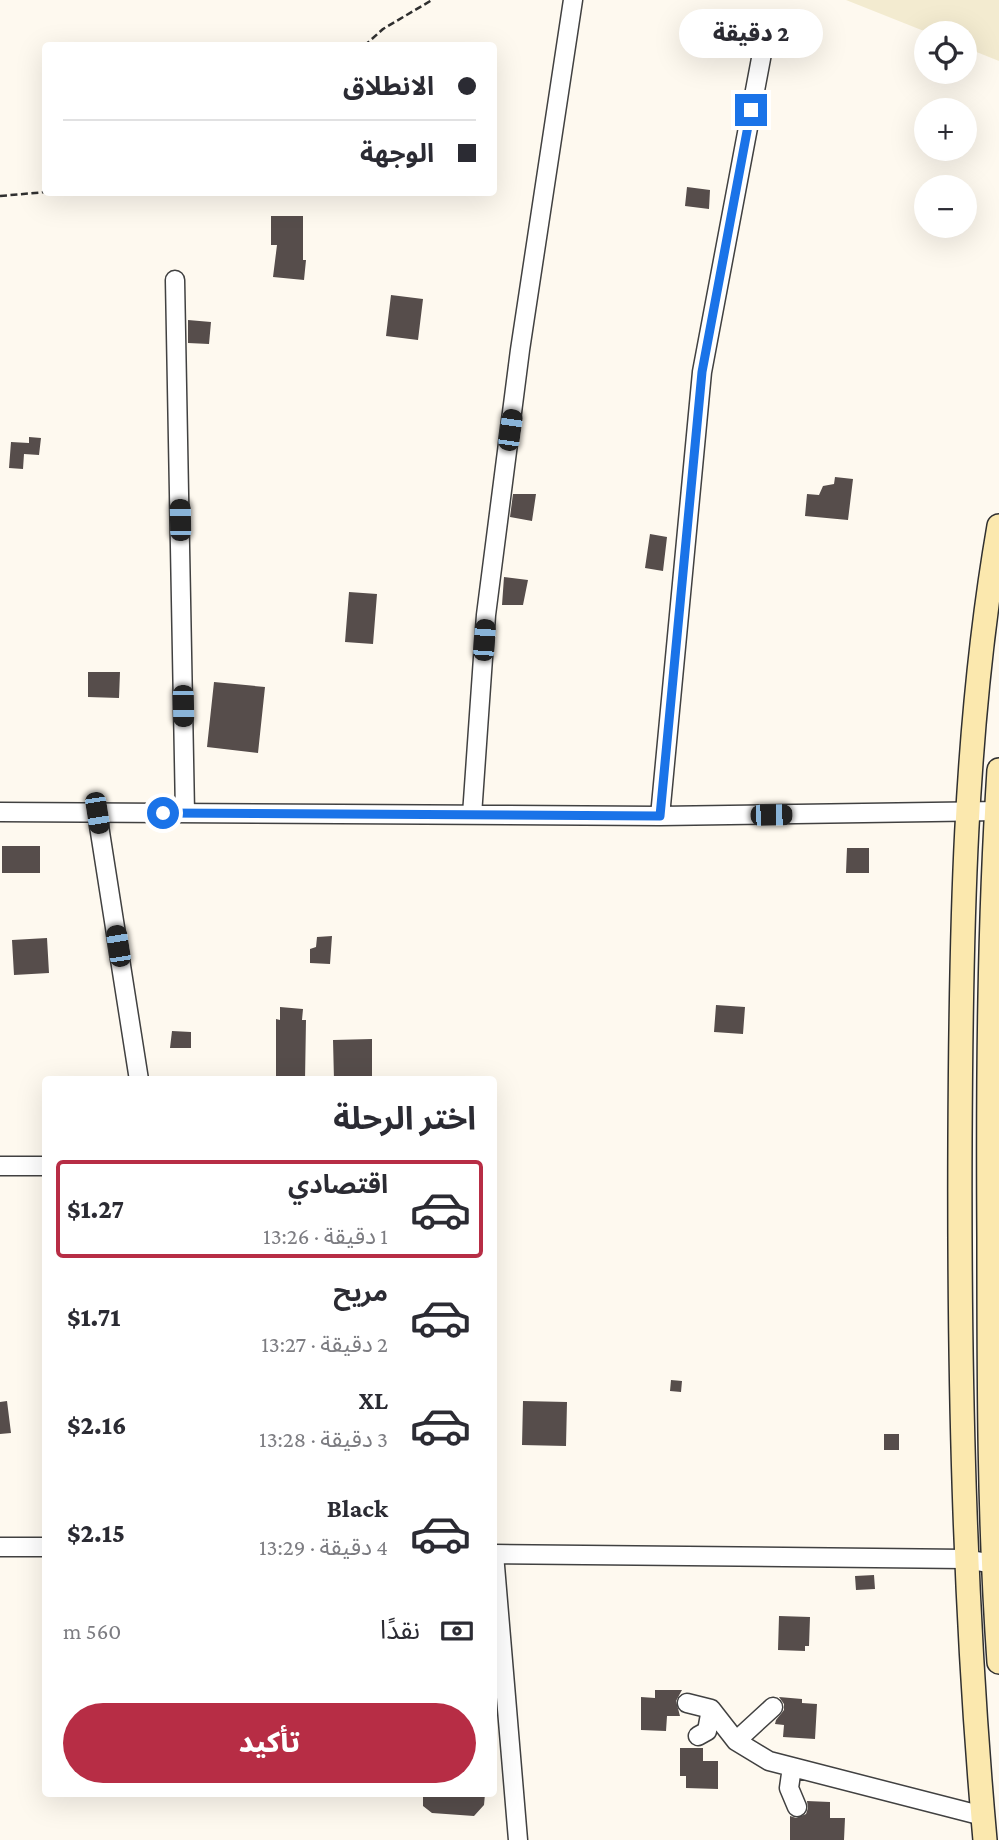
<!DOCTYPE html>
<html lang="ar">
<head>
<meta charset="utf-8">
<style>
  :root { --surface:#fff; --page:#f2f2f3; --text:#2b2b33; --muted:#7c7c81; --line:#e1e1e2; --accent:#b72d45 }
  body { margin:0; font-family:"Crimson Pro","Noto Sans Arabic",serif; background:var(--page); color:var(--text); direction:rtl; height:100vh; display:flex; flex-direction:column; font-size:26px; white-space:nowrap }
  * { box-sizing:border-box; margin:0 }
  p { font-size:23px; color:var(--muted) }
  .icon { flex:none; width:38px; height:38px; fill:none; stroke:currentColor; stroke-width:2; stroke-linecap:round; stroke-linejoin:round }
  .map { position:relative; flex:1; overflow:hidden; direction:ltr }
  .sheet { position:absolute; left:42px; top:1076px; width:455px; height:721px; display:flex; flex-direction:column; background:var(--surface); border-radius:7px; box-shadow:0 7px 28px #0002; direction:rtl }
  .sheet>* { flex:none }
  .guide { position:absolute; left:42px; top:42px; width:455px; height:154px; border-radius:7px; box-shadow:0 7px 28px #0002; direction:rtl; display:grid; align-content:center; height:154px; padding:0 21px; background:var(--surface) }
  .buttons { position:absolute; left:914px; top:21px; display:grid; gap:14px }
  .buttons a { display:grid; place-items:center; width:63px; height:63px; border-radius:50%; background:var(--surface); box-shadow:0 7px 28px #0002; font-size:35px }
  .end { position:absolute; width:32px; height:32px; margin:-16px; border:9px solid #1a73e8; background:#fff; box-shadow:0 0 0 4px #fff }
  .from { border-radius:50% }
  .bubble { position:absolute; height:49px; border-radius:24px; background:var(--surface); box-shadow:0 7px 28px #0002; font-size:23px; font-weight:800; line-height:49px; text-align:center; direction:rtl }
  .car { position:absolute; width:21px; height:42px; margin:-21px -10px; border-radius:9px; box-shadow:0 0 5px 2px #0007; background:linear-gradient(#222 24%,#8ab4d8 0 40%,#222 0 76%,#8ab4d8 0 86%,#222 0) }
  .guide b { display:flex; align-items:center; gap:24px; height:66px; font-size:26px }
  .guide b+b { border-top:2px solid var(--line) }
  .guide i { width:18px; height:18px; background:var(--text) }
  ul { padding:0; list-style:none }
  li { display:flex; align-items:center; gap:21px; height:98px; margin:0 14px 10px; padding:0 7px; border:4px solid transparent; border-radius:7px }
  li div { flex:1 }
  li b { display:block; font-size:26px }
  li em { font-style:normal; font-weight:800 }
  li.on { border-color:var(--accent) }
  li>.icon { width:63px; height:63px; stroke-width:1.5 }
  h2 { padding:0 21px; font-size:32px; line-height:84px }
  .pay { display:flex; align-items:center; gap:18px; height:77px; padding:0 21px; font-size:26px }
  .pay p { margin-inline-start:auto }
  .primary-button { display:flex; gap:14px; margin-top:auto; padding:14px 21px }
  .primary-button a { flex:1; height:80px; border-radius:42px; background:var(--accent); color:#fff; font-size:28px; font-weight:800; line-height:80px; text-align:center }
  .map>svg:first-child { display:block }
  .farmland { fill:#f3ebd0 }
  .building { fill:#564d4b }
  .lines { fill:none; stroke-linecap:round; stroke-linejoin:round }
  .minor-casing { stroke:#414141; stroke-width:21 }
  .secondary-casing { stroke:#303030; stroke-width:26 }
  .path { stroke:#303030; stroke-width:2.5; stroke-dasharray:7 3.5; stroke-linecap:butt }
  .minor { stroke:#fff; stroke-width:18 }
  .secondary { stroke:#fbe8ae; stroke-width:23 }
  .route { stroke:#1a73e8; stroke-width:9 }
</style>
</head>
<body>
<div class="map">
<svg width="999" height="1840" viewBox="0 0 999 1840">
  <rect width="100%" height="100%" fill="#fef9ef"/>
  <path class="farmland" d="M 846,0 L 999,0 L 999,61 L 964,47 L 964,33 L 929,33 Z"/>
  <path class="building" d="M 687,187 L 710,190 L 709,209 L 685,206 Z
    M 271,216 L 303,216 L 303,260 L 306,260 L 304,280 L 273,277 L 277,245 L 271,245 Z
    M 391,295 L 423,299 L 418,340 L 386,336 Z
    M 188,320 L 211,322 L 209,344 L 188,343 Z
    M 29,437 L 41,438 L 39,455 L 24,454 L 23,469 L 9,468 L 11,442 L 29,443 Z
    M 835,477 L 853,479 L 848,520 L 805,516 L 807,494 L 819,495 L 823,486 L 834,484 Z
    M 513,494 L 536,494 L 532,521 L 510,517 Z
    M 650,534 L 667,537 L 663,571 L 645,568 Z
    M 504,577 L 528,580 L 523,605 L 502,605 Z
    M 349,592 L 377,594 L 373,644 L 345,642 Z
    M 88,672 L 120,672 L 119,698 L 88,697 Z
    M 214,682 L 265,687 L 258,753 L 207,747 Z
    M 2,846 L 40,846 L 40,873 L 2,873 Z
    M 847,848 L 869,848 L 869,873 L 846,873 Z
    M 332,936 L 330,964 L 310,963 L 310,949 L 316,947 L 317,937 Z
    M 47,938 L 49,973 L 14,975 L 12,940 Z
    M 716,1005 L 745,1007 L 743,1034 L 714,1032 Z
    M 280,1007 L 303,1009 L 302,1020 L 306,1020 L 305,1080 L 276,1080 L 276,1019 L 280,1020 Z
    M 172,1031 L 191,1032 L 191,1048 L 170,1048 Z
    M 372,1039 L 372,1080 L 334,1080 L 333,1040 Z
    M 671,1380 L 682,1381 L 681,1392 L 670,1391 Z
    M 7,1401 L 11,1433 L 0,1434 L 0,1402 Z
    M 523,1401 L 567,1402 L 566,1446 L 522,1445 Z
    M 884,1434 L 899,1434 L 899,1450 L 884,1450 Z
    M 874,1575 L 875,1589 L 856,1590 L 855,1576 Z
    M 779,1616 L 810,1617 L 809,1646 L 805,1646 L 805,1651 L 778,1650 Z
    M 655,1690 L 682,1690 L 676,1701 L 680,1716 L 667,1716 L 666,1731 L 641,1730 L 641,1697 L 655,1698 Z
    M 779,1697 L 802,1699 L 802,1703 L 817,1704 L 815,1739 L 783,1737 L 784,1725 L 775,1724 L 776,1720 L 784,1710 L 784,1704 Z
    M 680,1748 L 703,1748 L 703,1761 L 718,1761 L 718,1789 L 686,1788 L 686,1776 L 680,1776 Z
    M 423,1794 L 485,1794 L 484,1805 L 474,1816 L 432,1813 L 423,1806 Z
    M 807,1801 L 830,1802 L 830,1818 L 845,1818 L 844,1840 L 790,1840 L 790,1816 L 796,1818 L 806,1814 L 808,1808 Z"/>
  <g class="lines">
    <defs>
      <path id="minor" d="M 175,280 L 185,813
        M 0,812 L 660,816 L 999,811
        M 97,813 L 139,1080
        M 472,815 L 486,615 L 520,350 L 573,0
        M 660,816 L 702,372 L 766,32
        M 0,1166 L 46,1166
        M 0,1547 L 46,1547
        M 687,1703 L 711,1709 L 736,1741 L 769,1761 L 983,1816
        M 698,1736 L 707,1731 L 711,1709
        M 736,1741 L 773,1707
        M 792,1767 L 789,1788 L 797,1807
        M 518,1840 L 494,1554 L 965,1559 L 999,1565"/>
      <path id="secondary" d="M 999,770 C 989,926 988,1082 989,1237 C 989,1379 989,1521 999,1662
        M 985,1840 C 964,1607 959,1373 960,1139 C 961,934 964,728 999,526"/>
    </defs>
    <use href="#minor" class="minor-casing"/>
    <use href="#secondary" class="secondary-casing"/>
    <path class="path" d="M 364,46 L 383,29 L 432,0
      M 0,196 L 46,192"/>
    <use href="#minor" class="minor"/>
    <use href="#secondary" class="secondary"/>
  </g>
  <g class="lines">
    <path class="route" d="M 163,813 L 660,816 L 702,372 L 751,110"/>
  </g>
</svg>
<div class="buttons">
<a><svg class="icon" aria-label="locate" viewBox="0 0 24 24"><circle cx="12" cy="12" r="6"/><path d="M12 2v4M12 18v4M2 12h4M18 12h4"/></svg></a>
<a>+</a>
<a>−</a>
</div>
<i class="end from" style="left:163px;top:813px"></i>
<i class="end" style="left:751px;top:110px"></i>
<div class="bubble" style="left:679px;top:9px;width:144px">2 دقيقة</div>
<i class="car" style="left:510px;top:430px;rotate:8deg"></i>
<i class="car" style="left:180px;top:520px;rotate:359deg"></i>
<i class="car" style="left:484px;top:640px;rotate:4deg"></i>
<i class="car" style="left:183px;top:706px;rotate:179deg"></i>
<i class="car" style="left:97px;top:813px;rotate:171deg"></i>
<i class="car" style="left:771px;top:815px;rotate:89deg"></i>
<i class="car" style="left:118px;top:946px;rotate:351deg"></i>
<div class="guide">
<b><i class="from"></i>الانطلاق</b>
<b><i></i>الوجهة</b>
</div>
<section class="sheet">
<h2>اختر الرحلة</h2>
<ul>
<li class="on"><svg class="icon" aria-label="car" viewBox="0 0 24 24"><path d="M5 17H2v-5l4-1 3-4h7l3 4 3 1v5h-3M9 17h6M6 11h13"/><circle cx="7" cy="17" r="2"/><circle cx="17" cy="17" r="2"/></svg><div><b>اقتصادي</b><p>1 دقيقة · 13:26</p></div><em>$1.27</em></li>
<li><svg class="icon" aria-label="car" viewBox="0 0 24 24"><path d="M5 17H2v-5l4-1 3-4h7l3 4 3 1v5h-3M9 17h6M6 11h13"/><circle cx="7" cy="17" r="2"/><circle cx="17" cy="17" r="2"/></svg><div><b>مريح</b><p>2 دقيقة · 13:27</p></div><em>$1.71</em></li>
<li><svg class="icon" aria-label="car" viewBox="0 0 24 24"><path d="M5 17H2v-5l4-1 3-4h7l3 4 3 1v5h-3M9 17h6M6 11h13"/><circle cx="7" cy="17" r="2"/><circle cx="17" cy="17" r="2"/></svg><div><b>XL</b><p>3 دقيقة · 13:28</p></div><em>$2.16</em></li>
<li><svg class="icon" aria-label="car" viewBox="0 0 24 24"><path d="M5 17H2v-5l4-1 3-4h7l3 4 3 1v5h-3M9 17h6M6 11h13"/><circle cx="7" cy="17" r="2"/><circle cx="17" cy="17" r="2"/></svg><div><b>Black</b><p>4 دقيقة · 13:29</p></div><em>$2.15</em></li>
</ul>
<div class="pay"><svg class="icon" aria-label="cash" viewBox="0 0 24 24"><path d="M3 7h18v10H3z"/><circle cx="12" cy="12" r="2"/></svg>نقدًا<p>560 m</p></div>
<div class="primary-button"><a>تأكيد</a></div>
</section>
</div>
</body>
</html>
